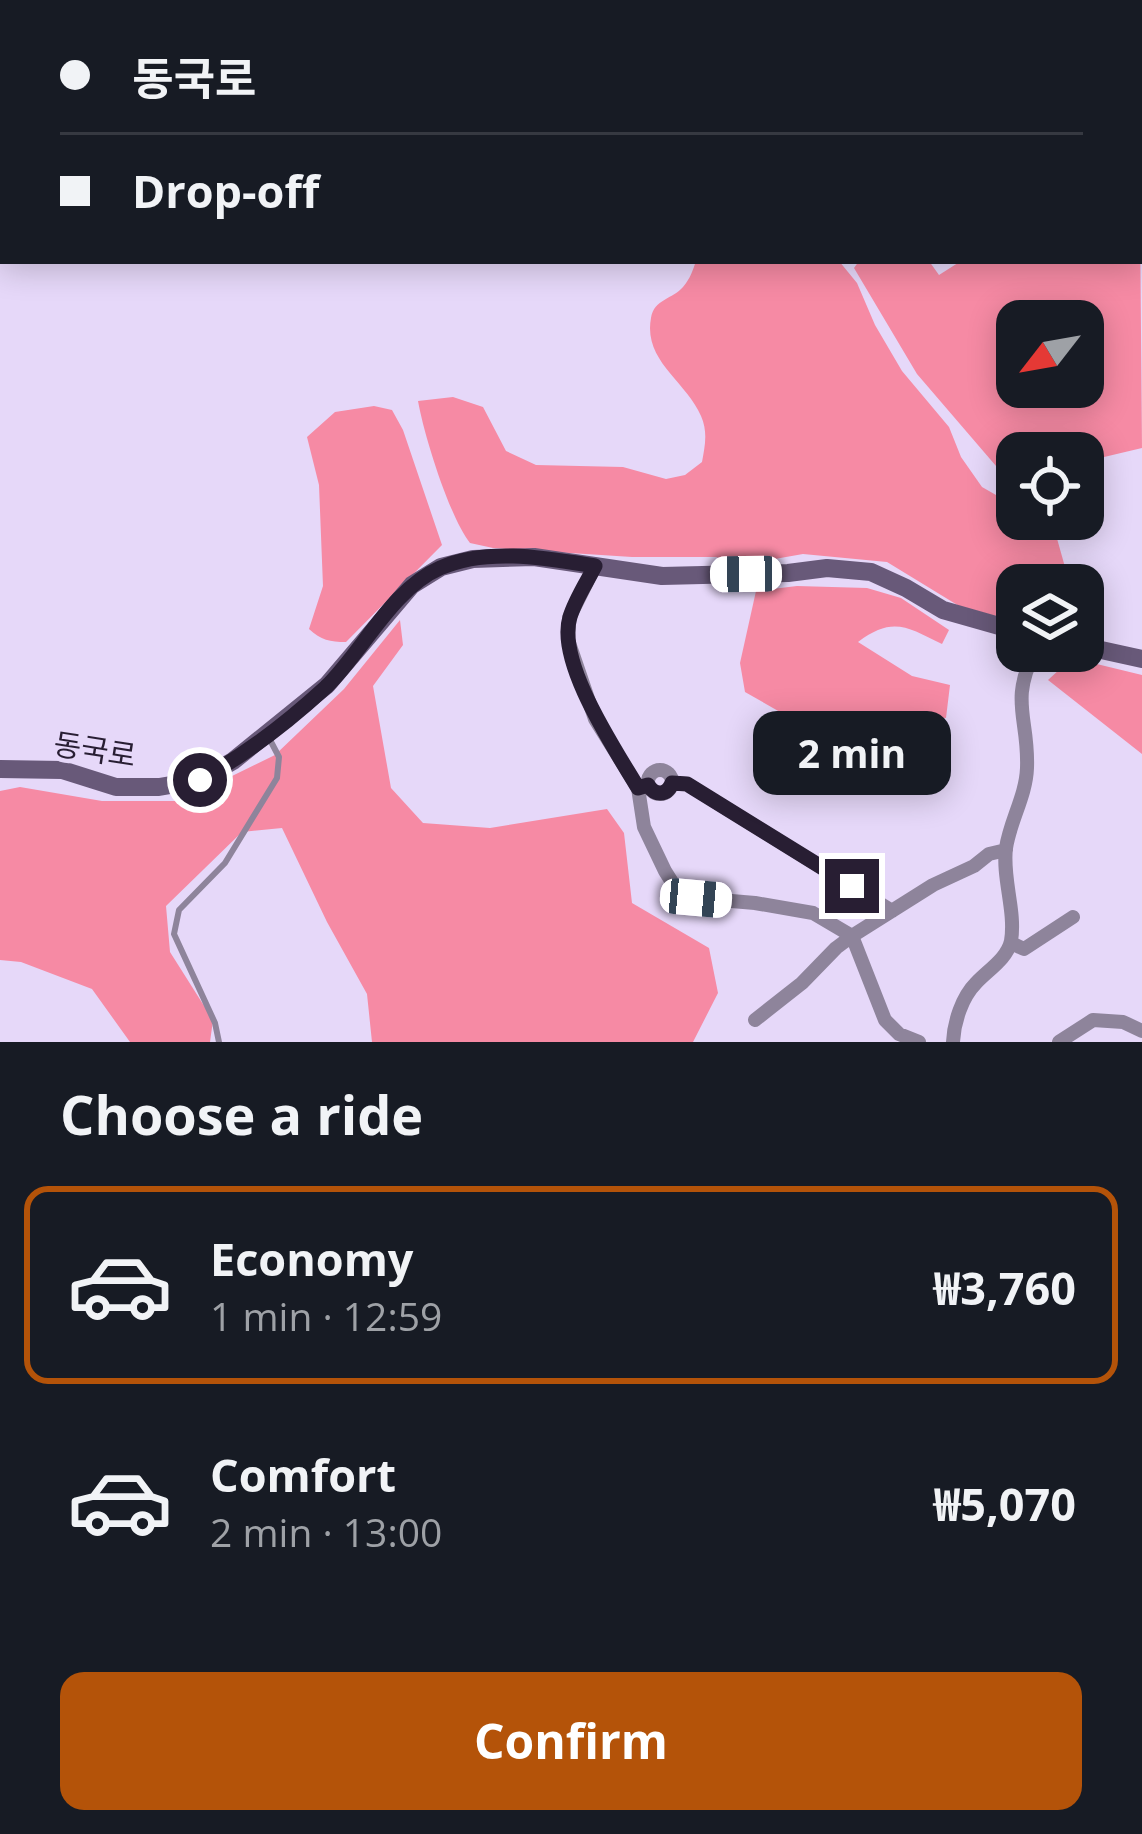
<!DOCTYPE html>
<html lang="en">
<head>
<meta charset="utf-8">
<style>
  :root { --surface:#171b24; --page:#20242c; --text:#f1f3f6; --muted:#9ea1a6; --line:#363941; --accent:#b45309 }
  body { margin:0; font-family:"Open Sans","Noto Sans KR",sans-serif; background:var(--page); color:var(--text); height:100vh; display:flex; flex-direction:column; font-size:45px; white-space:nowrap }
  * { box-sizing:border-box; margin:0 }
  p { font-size:39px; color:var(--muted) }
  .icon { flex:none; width:66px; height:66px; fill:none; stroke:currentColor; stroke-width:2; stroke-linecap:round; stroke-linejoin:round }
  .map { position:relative; height:1042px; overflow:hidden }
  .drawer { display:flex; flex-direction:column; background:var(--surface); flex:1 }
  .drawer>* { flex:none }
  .hud { position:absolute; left:0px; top:0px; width:1143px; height:264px; box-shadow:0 6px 30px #0003; display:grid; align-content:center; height:264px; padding:0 60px; background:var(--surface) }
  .needle { width:78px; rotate:239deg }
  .fabs { position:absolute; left:996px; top:300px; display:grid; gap:24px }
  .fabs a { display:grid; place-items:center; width:108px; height:108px; border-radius:24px; background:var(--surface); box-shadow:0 6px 30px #0003; font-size:60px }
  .end { position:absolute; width:54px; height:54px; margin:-27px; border:15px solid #281e33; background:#fff; box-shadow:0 0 0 6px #fff }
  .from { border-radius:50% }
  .bubble { position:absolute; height:84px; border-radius:24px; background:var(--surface); box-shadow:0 6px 30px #0003; font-size:39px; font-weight:700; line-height:84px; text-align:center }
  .car { position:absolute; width:36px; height:72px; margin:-36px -18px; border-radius:15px; box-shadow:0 0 9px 3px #0007; background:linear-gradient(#fff 24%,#345 0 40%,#fff 0 76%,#345 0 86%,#fff 0) }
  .hud b { display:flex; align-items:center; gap:42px; height:114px; font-size:45px }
  .hud b+b { border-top:3px solid var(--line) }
  .hud i { width:30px; height:30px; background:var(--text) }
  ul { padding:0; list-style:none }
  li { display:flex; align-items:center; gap:36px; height:198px; margin:0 24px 18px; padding:0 36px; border:6px solid transparent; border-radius:24px }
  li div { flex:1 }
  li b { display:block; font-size:45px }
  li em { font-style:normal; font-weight:700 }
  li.active { border-color:var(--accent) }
  li>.icon { width:108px; height:108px; stroke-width:1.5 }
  h2 { padding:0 60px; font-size:54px; line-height:144px }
  .action { display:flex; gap:24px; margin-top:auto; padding:24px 60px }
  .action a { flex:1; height:138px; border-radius:24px; background:var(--accent); color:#fff; font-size:48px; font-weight:700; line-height:138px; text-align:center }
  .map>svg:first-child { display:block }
  .green { fill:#f68aa4; fill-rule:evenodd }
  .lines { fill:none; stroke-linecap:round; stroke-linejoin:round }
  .lane { stroke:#8e849b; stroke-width:6 }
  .street { stroke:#8e849b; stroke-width:14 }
  .secondary { stroke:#685979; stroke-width:18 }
  .route { stroke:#281e33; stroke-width:15 }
  .labels { text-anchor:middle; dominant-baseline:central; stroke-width:9; stroke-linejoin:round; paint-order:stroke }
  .street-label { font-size:30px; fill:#281e33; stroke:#e6d8f9 }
</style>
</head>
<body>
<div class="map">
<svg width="1142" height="1042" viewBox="0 0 1142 1042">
  <rect width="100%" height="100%" fill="#e6d8f9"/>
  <path class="green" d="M 1140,215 L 1142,448 L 1083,462 L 1083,453 L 1017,453 L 1017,472 L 996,466 L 917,374 L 854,268 L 859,261 L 929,261 L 939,275 L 961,261 L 1140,261 ZM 1017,321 L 1083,321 L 1083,387 L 1017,387 Z
    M 696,261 L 839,261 L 857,283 L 875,325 L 902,371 L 949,427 L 961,457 L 982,487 L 1017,507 L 1017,519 L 1040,519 L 1056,535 L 1065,567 L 1056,585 L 1017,585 L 1017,622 L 959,606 L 887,562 L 803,554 L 746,564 L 716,557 L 632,557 L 493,548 L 470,543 C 449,516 424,435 418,401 L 453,397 L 483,407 L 506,451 L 536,465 L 623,467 L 666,479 L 685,475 L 702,462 C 705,446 708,432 701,416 C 686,381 643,361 651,318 C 654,299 673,299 683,287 C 690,279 693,270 696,261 Z
    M 374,406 L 392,410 L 403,430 L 442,545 L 346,642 C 330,642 321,640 309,629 L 323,586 L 319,485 L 307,437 L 335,412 Z
    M 797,586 L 867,588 L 901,598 L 949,630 L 942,644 C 907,627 893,616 858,642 L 912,676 L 950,685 L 946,718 L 862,712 L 819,716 L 780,712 L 745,692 L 740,663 L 756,591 Z
    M 400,620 L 403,645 L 373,686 L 391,788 L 423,823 L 490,828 L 607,809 L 624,833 L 632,903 L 709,948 L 718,993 L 693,1042 L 372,1042 L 367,994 L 327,922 L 282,828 L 242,832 L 166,906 L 170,952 L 213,1020 L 210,1042 L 130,1042 L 92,989 L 21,962 L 0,960 L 0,791 L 20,787 L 102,801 L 181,801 L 275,755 L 344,689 Z
    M 1072,658 L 1142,675 L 1142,754 L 1048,680 Z"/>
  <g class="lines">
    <path class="lane" d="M 1140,120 L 1142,119
      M 219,1042 L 215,1023 L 174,934 L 179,910 L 225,863 L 277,778 L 279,757 L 269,738"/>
    <path class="street" d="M 467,0 L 471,3
      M 1009,0 L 1010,3
      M 57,3 L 60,0
      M 387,3 L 389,0
      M 721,3 L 721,0
      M 0,84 L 3,90
      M 0,112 L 3,105
      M 1140,197 L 1142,199
      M 595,566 L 569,618 L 568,640 L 595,719 L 638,788 L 644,827 L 665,871 L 677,890 L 696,898 L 755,903 L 813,913 L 852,936 L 885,1020 L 899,1034 L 919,1042
      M648 782a12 12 0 1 1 24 0a12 12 0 1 1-24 0Z
      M 672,783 L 687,784 L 892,911
      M 1011,943 L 1024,949 L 1073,917
      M 755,1020 L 802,983 L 836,948 L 852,936 L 933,885 L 974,866 L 989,854 L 1006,850
      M 953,1042 C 954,1022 962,997 976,983 C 988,970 1007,959 1011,941 C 1016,911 1002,878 1006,848 C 1010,821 1026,796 1027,768 C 1029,718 1009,702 1035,651
      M 1059,1042 L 1093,1020 L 1123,1022 L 1142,1031"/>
    <path class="secondary" d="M 1083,646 L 1142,659
      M 0,769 L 62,770 L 116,787 L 159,787 L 200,780 L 233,761 L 327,685 L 412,585 L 441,567 L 473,559 L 534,557 L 662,576 L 788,573 L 827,568 L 871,572 L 906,588 L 943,610 L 1017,631"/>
  </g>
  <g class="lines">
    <path class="route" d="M 200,780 C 245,755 288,722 326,687 C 363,651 392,589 440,568 C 487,547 546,558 595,566 C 587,582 575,600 570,617 C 556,662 615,749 638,788 L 648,785 C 655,796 667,796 672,783 L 687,784 L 852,886"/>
  </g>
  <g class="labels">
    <g class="street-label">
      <text transform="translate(95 749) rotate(9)">동국로</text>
    </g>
  </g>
</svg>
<div class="fabs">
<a><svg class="needle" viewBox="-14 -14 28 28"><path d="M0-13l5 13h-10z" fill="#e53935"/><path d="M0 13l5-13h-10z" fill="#9ea1a6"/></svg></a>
<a><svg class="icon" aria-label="locate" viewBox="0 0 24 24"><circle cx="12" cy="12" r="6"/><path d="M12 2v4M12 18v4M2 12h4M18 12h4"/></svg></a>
<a><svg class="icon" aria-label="layers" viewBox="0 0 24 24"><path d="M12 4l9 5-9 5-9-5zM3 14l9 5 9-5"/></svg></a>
</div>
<i class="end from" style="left:200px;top:780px"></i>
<i class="end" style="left:852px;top:886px"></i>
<div class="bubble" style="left:753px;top:711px;width:198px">2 min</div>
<i class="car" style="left:746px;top:574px;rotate:269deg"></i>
<i class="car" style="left:696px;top:898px;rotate:95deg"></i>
<div class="hud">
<b><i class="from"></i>동국로</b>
<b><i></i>Drop-off</b>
</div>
</div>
<section class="drawer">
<h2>Choose a ride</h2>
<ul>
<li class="active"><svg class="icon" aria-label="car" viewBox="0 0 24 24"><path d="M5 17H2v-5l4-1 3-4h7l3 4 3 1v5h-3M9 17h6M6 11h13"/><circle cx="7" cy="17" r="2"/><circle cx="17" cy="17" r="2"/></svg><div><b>Economy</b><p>1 min · 12:59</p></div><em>₩3,760</em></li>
<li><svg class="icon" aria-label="car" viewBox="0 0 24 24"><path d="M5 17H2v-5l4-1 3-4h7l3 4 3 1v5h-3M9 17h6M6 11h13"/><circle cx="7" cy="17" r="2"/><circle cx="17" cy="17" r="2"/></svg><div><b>Comfort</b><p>2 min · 13:00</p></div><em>₩5,070</em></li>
</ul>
<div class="action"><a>Confirm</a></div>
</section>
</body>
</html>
